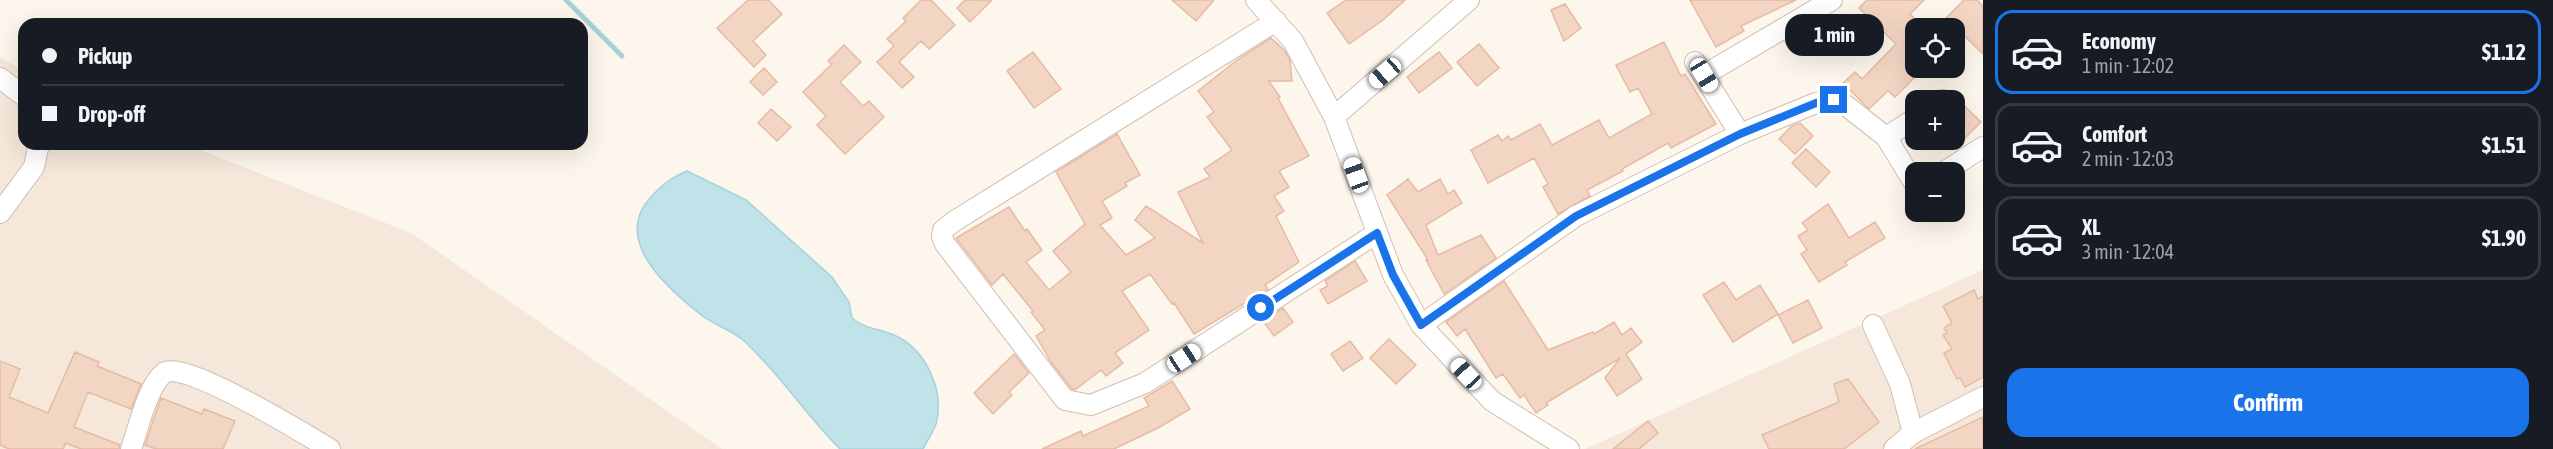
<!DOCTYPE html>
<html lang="en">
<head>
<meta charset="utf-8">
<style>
  :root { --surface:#171b24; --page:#20242c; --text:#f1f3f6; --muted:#9ea1a6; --line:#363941; --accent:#1a73e8 }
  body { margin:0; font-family:"Asap Condensed",sans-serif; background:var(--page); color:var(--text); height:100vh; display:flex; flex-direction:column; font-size:22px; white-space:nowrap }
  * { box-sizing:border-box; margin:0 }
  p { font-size:20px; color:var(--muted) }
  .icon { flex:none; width:33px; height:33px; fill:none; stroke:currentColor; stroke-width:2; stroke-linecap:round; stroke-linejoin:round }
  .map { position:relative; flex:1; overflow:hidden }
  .drawer { display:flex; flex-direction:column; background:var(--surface); width:570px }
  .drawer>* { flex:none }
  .top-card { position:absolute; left:18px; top:18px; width:570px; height:132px; border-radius:18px; box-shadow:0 6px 24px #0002; display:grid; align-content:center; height:132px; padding:0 24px; background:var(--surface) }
  .tools { position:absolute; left:1905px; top:18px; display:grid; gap:12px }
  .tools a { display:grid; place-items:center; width:60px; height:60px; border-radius:12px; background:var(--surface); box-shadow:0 6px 24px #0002; font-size:30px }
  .end { position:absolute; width:27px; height:27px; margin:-14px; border:8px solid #1a73e8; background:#fff; box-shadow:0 0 0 3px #fff }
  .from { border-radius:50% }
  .bubble { position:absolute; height:42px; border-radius:18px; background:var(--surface); box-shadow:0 6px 24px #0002; font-size:20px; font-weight:700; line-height:42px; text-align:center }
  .car { position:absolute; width:18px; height:36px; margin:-18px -9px; border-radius:8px; box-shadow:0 0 4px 2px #0007; background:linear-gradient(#fff 24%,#345 0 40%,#fff 0 76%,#345 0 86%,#fff 0) }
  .top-card b { display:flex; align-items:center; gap:21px; height:57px; font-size:22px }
  .top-card b+b { border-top:2px solid var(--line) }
  .top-card i { width:15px; height:15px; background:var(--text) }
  ul { padding:10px 0 0; list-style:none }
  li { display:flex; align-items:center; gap:18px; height:84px; margin:0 12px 9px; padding:0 12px; border:3px solid var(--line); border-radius:18px }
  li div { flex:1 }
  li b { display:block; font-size:22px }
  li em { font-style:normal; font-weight:700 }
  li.selected { border-color:var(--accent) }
  li>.icon { width:54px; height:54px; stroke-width:1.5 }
  .cta { display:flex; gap:12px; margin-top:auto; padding:12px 24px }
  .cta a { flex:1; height:69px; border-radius:18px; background:var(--accent); color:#fff; font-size:24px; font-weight:700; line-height:69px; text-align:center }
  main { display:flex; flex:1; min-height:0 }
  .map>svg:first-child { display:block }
  .residential { fill:#f5e8da }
  .water { fill:#bfe3e8; stroke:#a5d3da; stroke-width:1.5 }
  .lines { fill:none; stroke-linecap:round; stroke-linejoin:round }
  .stream { stroke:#a5d3da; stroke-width:5 }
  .building { fill:#f3d5c3; stroke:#e6bba3; stroke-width:1.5 }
  .minor-casing { stroke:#d1beb0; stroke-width:22 }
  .minor { stroke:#fff; stroke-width:20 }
  .route { stroke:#1a73e8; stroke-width:8 }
</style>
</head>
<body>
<main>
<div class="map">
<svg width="1983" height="449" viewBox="0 0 1983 449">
  <rect width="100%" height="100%" fill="#fdf6ec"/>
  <path class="residential" d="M 0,57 L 24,71 L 24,144 L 185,144 L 411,233 L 722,449 L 0,449 Z
    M 1983,270 L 1983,449 L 1585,449 Z"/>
  <path class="water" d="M 687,171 L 746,200 L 832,277 L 849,302 L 852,318 C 867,330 878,328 894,335 C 926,349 945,391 936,424 C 933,433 927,441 923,449 L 840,449 C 806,415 779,373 743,340 C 730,329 713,325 700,314 C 667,288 611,239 651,197 C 663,184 672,177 687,171 Z"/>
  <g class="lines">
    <path class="stream" d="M 566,0 L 622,56"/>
  </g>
  <path class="building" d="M 748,0 L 768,0 L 782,14 L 753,41 L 766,55 L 754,67 L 717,28 Z
    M 921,0 L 931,0 L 955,25 L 929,49 L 921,41 L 899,62 L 914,77 L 902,88 L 877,62 L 894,46 L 887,39 L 906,21 L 903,18 Z
    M 965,0 L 992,0 L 970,22 L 957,8 Z
    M 1172,0 L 1214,0 L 1196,21 Z
    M 1346,0 L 1405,0 L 1383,20 L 1349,44 L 1327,13 Z
    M 1690,0 L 1796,0 L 1741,26 L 1744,31 L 1716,47 Z
    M 1867,0 L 1924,0 L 1910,14 L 1916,20 L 1916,76 L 1895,97 L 1888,91 L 1869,109 L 1843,83 L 1855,72 L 1862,79 L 1896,44 L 1859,8 Z
    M 1964,0 L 1977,0 L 1983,6 L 1983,54 L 1956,28 L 1936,28 Z
    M 1565,4 L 1581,28 L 1564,41 L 1551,10 Z
    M 1271,38 L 1284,50 L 1290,60 L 1292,81 L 1269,81 L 1280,97 L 1278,98 L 1309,156 L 1279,171 L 1289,187 L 1274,196 L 1284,211 L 1276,216 L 1299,262 L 1265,285 L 1268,289 L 1194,334 L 1174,303 L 1172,304 L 1150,274 L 1122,291 L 1149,330 L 1115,353 L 1123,363 L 1106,376 L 1101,370 L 1075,390 L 1072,389 L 1051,362 L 1036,336 L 1045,330 L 1031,312 L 1033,311 L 1003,274 L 992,285 L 956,238 L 1009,207 L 1025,231 L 1027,229 L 1042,250 L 1026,262 L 1049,290 L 1071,272 L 1053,251 L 1085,224 L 1056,172 L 1117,134 L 1140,175 L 1125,183 L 1127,186 L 1102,201 L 1112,218 L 1100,225 L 1126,255 L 1155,238 L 1135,220 L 1146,206 L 1203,243 L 1178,192 L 1210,177 L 1204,169 L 1232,150 L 1207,117 L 1214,112 L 1198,91 L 1237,60 Z
    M 1664,42 L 1681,76 L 1685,74 L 1716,124 L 1671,148 L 1668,143 L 1622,169 L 1623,171 L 1587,190 L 1590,196 L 1558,214 L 1543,187 L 1548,184 L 1534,158 L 1488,183 L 1471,150 L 1498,135 L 1502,141 L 1508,136 L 1511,140 L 1540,124 L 1552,145 L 1599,120 L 1609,138 L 1652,114 L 1638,88 L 1630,92 L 1616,65 Z
    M 1479,44 L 1499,68 L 1477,86 L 1457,62 Z
    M 844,45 L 861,62 L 840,82 L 863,106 L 869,101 L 884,117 L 845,154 L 817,125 L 826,116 L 803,92 L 832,64 L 828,61 Z
    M 1033,52 L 1061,89 L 1034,108 L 1007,71 Z
    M 1439,52 L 1452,68 L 1419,93 L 1407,77 Z
    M 764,68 L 777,82 L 763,95 L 750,82 Z
    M 1954,96 L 1981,122 L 1965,138 L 1954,128 Z
    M 771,109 L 791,127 L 777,141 L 758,123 Z
    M 1800,123 L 1813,136 L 1795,154 L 1779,139 L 1792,126 Z
    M 1806,149 L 1830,172 L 1816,187 L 1792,163 Z
    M 1408,179 L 1418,192 L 1440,179 L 1448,194 L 1454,190 L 1462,203 L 1426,225 L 1438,255 L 1481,235 L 1496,258 L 1444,294 L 1426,260 L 1428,260 L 1387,195 Z
    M 1828,204 L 1849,238 L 1875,222 L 1885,238 L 1845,262 L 1847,265 L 1819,282 L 1801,254 L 1807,250 L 1798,236 L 1808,230 L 1802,223 Z
    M 1355,261 L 1367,281 L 1328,304 L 1320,290 L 1328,286 L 1325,281 Z
    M 1504,281 L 1548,350 L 1593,332 L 1594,334 L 1614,322 L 1622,335 L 1631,328 L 1642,342 L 1626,354 L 1642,379 L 1617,396 L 1605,378 L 1620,358 L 1546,403 L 1548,405 L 1536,413 L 1524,395 L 1520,398 L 1503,374 L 1496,378 L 1465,329 L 1457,336 L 1446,322 Z
    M 1724,282 L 1736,300 L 1760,285 L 1778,314 L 1733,342 L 1703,295 Z
    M 1974,290 L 1978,299 L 1983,296 L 1983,377 L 1965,387 L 1960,378 L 1957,379 L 1944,353 L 1952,349 L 1943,335 L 1947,333 L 1944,328 L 1952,323 L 1943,306 Z
    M 1808,300 L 1822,328 L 1793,343 L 1778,315 Z
    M 1283,308 L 1293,322 L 1274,336 L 1263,321 Z
    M 1389,339 L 1416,365 L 1396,384 L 1370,358 Z
    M 1350,341 L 1363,358 L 1343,371 L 1331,354 Z
    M 75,352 L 99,362 L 97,366 L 141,384 L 131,409 L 88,392 L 74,427 L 120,445 L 119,449 L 81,449 L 66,443 L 63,449 L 9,449 L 0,445 L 0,361 L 20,369 L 9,397 L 48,413 Z
    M 1014,354 L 1029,373 L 1009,392 L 1012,395 L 993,414 L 974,393 Z
    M 1848,379 L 1879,422 L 1844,449 L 1769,449 L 1762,435 L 1839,402 L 1834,384 Z
    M 1172,381 L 1190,409 L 1158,428 L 1114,449 L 1042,449 L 1081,431 L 1083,436 L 1149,406 L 1144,398 Z
    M 161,398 L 202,414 L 204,409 L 235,421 L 223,449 L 156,449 L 145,445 Z
    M 1983,417 L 1983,449 L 1915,449 Z
    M 1648,421 L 1658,433 L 1639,449 L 1613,449 Z"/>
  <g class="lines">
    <defs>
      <path id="minor" d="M 1256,0 L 1293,41 L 1334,117 L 1393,275 L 1421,325 L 1492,401 L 1569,449
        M 1276,21 L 953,222 L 943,230 L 942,237 L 945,244 L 1065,400 L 1091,405 L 1145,383 L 1377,233
        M 1695,62 L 1740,134
        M 1704,75 L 1832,0
        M 0,78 L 24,96
        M 1942,100 L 1943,100
        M 1334,117 L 1469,0
        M 1886,137 L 1916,118
        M 1944,172 L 1983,147
        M 0,213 L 34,167 L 39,144
        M 1421,325 L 1576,216 L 1740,134 L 1816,103 L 1834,100 L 1844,104 L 1886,137 L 1916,186
        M 1873,325 L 1900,384 L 1913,433
        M 131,449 C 138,429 148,385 164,373 C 182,358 308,436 330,449
        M 1894,449 L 1913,433 L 1983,397"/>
    </defs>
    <use href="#minor" class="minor-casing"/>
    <use href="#minor" class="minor"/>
  </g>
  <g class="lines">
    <path class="route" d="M 1261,308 L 1377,233 L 1393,275 L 1421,325 L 1576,216 L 1740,134 L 1816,103 L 1834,100"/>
  </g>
</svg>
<div class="tools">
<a><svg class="icon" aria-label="locate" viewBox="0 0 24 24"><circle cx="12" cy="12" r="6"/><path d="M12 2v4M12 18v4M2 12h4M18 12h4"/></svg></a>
<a>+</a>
<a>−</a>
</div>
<i class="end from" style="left:1261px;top:308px"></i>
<i class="end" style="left:1834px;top:100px"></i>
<div class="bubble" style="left:1785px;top:14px;width:99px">1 min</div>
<i class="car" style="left:1385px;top:73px;rotate:229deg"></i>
<i class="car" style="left:1704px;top:75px;rotate:149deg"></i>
<i class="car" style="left:1356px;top:175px;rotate:340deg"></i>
<i class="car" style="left:1184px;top:358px;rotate:57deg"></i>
<i class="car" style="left:1466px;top:374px;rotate:317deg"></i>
<div class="top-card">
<b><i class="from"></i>Pickup</b>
<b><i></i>Drop-off</b>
</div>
</div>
<section class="drawer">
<ul>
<li class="selected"><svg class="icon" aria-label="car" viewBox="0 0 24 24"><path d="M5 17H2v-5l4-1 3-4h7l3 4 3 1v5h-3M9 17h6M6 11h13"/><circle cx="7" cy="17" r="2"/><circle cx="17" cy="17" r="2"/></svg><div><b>Economy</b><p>1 min · 12:02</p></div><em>$1.12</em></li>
<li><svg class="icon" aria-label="car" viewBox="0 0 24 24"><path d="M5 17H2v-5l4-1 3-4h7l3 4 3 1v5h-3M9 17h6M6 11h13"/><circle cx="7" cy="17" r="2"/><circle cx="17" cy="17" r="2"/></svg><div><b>Comfort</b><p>2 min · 12:03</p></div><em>$1.51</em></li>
<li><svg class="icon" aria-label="car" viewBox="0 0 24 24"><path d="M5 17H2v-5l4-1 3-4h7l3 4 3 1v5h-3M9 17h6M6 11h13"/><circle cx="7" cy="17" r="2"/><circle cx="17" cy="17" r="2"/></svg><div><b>XL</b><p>3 min · 12:04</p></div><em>$1.90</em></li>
</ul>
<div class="cta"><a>Confirm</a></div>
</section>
</main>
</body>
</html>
